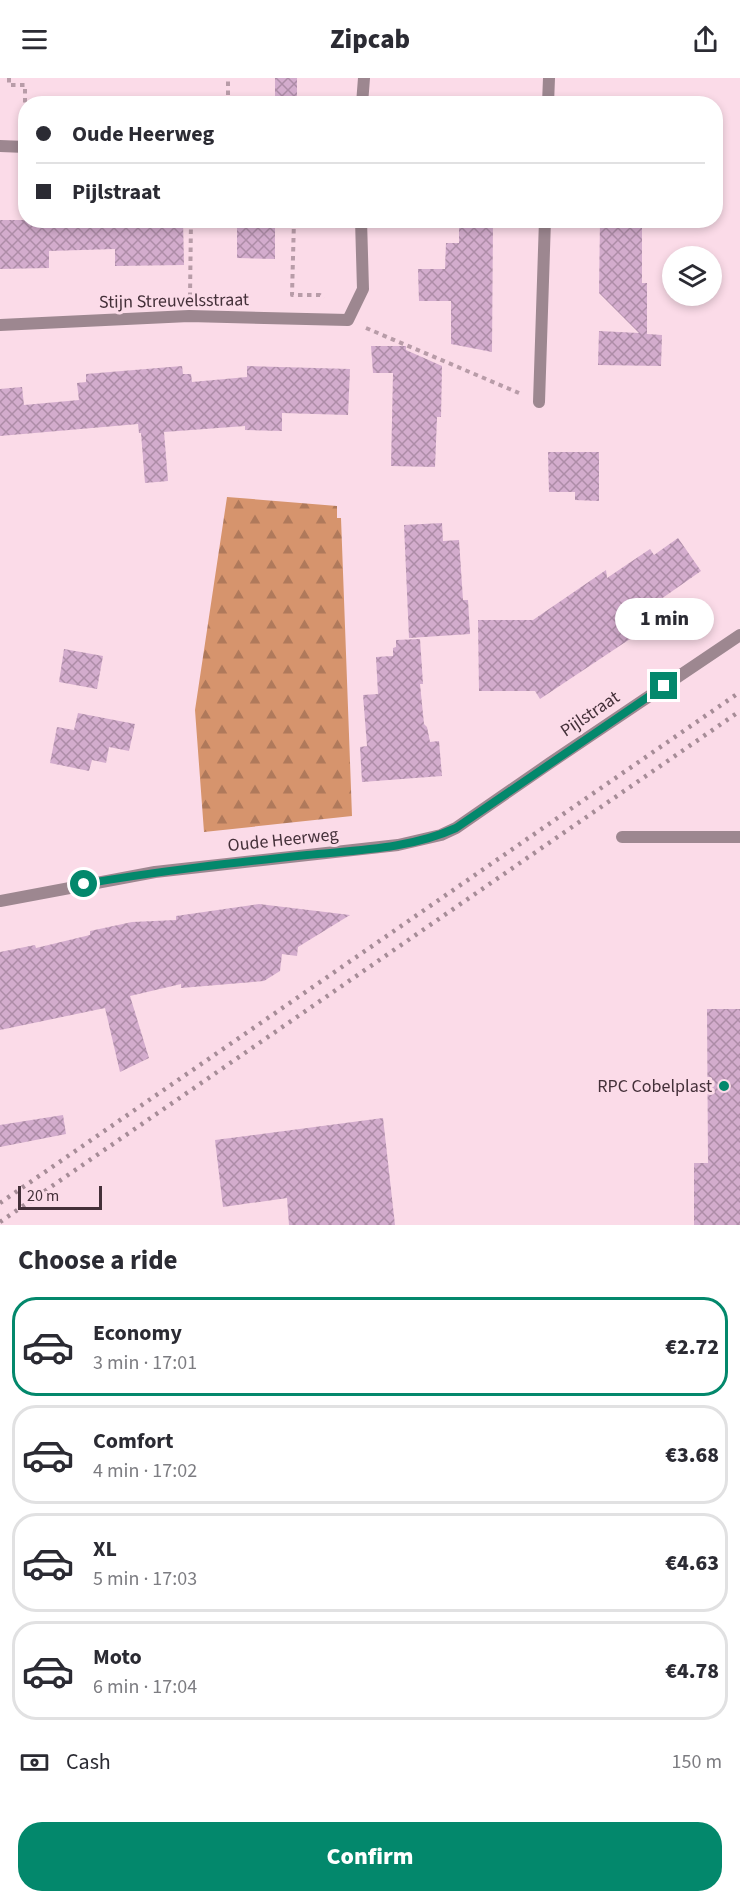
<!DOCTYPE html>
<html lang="en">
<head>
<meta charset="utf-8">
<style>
  :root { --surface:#fff; --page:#f2f2f3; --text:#2b2b33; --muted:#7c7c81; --line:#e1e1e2; --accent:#03886c }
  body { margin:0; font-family:"Source Sans 3",sans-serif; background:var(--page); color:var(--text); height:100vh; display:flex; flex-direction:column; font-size:22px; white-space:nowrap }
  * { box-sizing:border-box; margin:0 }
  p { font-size:20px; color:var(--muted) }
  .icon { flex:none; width:33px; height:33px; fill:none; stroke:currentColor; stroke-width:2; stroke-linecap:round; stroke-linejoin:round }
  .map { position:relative; height:1147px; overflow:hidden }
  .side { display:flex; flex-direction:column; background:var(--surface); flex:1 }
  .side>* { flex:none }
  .guide { position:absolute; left:18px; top:18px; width:705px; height:132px; border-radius:24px; box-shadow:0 3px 9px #0003; display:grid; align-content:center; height:132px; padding:0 18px; background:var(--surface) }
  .buttons { position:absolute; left:662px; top:168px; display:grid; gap:12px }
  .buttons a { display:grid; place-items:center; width:60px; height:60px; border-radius:50%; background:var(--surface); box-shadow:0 3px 9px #0003; font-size:30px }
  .scale { position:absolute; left:18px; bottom:15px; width:84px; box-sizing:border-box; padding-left:6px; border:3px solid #443039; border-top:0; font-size:16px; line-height:21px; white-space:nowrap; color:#443039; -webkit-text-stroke:4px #fbdbe8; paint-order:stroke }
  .end { position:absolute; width:27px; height:27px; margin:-14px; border:8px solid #03886c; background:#fff; box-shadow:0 0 0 3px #fff }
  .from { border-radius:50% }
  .bubble { position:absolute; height:42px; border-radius:21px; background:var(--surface); box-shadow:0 3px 9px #0003; font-size:20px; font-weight:800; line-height:42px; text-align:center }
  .guide b { display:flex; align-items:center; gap:21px; height:57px; font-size:22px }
  .guide b+b { border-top:2px solid var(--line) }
  .guide i { width:15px; height:15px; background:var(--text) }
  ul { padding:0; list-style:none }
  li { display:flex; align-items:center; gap:18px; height:99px; margin:0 12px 9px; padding:0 6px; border:3px solid var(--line); border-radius:24px }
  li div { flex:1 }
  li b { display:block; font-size:22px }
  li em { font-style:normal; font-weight:800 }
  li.active { border-color:var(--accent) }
  li>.icon { width:54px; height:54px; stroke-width:1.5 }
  h2 { padding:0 18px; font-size:27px; line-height:72px }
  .pay { display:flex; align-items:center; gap:15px; height:66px; padding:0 18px; font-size:22px }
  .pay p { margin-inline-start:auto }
  .primary-button { display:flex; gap:12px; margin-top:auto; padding:12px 18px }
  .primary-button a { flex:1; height:69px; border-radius:24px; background:var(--accent); color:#fff; font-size:24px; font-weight:800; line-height:69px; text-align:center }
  header { display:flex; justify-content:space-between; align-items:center; height:78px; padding:0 18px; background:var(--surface); font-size:27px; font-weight:800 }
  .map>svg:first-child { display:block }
  .forest { fill:url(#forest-firs) }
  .building { fill:url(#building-cross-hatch) }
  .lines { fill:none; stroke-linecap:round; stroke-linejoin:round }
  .path { stroke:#b89ca8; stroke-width:4; stroke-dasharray:4.5 4.5; stroke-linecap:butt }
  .minor { stroke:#9d8790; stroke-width:12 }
  .rail { stroke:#a68c97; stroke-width:4.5; stroke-dasharray:3 6; stroke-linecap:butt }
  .route { stroke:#03886c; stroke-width:8 }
  .poi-dot { fill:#03886c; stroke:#fbdbe8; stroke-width:2 }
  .labels { text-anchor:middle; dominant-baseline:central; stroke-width:6; stroke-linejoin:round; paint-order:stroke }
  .street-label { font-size:18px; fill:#443039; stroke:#fbdbe8 }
  .poi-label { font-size:18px; fill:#443039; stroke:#fbdbe8; text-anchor:end }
</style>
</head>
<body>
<header><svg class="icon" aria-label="menu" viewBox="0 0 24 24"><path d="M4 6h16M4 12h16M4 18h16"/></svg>Zipcab<svg class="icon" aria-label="share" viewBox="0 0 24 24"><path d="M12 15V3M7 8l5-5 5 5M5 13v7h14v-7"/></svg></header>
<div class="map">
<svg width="740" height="1147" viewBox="0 0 740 1147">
  <defs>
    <pattern id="forest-firs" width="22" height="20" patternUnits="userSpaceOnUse" patternTransform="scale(1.5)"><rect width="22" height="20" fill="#d6946d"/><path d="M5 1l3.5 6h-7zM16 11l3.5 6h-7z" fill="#af795b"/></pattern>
    <pattern id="building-cross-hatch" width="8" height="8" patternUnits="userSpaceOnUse" patternTransform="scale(1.5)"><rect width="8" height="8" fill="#d3accd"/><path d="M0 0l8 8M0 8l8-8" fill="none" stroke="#ad8ca7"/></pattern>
  </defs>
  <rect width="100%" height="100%" fill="#fbdbe8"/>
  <path class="forest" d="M 227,419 L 337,428 L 337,440 L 341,440 L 352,738 L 204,754 L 195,632 Z"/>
  <path class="building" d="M 275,0 L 297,0 L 297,26 L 275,26 Z
    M 0,142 L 183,142 L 184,187 L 115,188 L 115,171 L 49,173 L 49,190 L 0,191 Z
    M 237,142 L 275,142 L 275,181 L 237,180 Z
    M 459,142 L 493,142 L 492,274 L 451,266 L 451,223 L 419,223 L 418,191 L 445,191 L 446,165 L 459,165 Z
    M 600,142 L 642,142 L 642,205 L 647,205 L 647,256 L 662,257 L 661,288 L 598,287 L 599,253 L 639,255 L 599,215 Z
    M 371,268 L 406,268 L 406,272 L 442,288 L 441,339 L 437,339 L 435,389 L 391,388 L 393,295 L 373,295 Z
    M 182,288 L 183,296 L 191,296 L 192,304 L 247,299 L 247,288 L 350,291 L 348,337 L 282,335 L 282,353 L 245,352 L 245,348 L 164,354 L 168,403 L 145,405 L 141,355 L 139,355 L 138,346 L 0,358 L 0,311 L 22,309 L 24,327 L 79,322 L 77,305 L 86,304 L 86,296 Z
    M 548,374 L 599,374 L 599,423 L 575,422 L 575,414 L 549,414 Z
    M 442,445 L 443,463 L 459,462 L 463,522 L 468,522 L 470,556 L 409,560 L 404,447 Z
    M 678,460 L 701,493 L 634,540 L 638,545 L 624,554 L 630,561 L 540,621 L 535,613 L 479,613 L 478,542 L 533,542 L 606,492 L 607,500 L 650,471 L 654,477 Z
    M 420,561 L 423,606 L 420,606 L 424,646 L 427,649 L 430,664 L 439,663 L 442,698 L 362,704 L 360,669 L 367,668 L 363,617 L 378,616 L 376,579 L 393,578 L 393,570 L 396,569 L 396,562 Z
    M 64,571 L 103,578 L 97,611 L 59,604 Z
    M 78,635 L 135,646 L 129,673 L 109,669 L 106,685 L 92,682 L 89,693 L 50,685 L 57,649 L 74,652 Z
    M 259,826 L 350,837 L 298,869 L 297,878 L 282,876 L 280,893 L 264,903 L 181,910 L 181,906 L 130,918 L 149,980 L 120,994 L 105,930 L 0,952 L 0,874 L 35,867 L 36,870 L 90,857 L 90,853 L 132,844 L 176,842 L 176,838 Z
    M 707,931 L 740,931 L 740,1147 L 694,1147 L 694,1085 L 708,1085 Z
    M 63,1037 L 66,1056 L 0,1069 L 0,1047 Z
    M 383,1040 L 395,1147 L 289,1147 L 287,1120 L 223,1129 L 215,1062 Z"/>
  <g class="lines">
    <path class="path" d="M 9,0 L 9,7 L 25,7 L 25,49
      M 228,26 L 228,0
      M 294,142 L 292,217 L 320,217 L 324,220
      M 190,219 L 191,142
      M 366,250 L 519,315"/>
    <path class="minor" d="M 362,26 L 364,0
      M 548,26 L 549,0
      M 0,68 L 26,69
      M 0,247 L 189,238 L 348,242 L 363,211 L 361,142
      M 539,324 L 545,142
      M 622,759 L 740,759
      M 0,823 L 155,794 L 398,767 L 441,757 L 456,750 L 550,685 L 740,557"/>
    <path class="rail" d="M 0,1125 L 740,614
      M 0,1144 L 740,633"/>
  </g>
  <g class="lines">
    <path class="route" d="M 84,806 C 158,793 232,785 307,777 C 357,772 410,771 456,750 L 664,608"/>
  </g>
  <circle class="poi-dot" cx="724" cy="1008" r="6"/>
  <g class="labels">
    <g class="street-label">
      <text transform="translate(174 223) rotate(-1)">Stijn Streuvelsstraat</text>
      <text transform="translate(590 636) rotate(-34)">Pijlstraat</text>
      <text transform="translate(283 762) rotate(-6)">Oude Heerweg</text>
    </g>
    <g class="poi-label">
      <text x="712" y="1008">RPC Cobelplast</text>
    </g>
  </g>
</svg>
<div class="buttons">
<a><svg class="icon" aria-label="layers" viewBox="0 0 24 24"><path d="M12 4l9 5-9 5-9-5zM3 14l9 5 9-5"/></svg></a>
</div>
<div class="scale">20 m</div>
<i class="end from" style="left:84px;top:806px"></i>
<i class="end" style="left:664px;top:608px"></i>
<div class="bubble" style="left:615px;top:520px;width:99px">1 min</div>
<div class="guide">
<b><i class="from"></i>Oude Heerweg</b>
<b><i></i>Pijlstraat</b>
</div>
</div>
<section class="side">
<h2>Choose a ride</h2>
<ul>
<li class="active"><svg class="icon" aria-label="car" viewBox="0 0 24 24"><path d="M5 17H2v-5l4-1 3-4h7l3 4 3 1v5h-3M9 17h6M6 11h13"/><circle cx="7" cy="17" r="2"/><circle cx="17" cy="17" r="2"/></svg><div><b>Economy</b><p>3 min · 17:01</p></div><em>€2.72</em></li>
<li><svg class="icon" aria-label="car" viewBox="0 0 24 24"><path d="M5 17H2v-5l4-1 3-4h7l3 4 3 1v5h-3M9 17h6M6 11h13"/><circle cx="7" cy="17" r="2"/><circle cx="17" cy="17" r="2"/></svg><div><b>Comfort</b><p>4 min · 17:02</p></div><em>€3.68</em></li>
<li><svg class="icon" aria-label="car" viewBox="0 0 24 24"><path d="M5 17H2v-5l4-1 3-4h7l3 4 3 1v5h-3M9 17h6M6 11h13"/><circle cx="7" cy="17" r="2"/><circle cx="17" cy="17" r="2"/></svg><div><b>XL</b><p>5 min · 17:03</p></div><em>€4.63</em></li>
<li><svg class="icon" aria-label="car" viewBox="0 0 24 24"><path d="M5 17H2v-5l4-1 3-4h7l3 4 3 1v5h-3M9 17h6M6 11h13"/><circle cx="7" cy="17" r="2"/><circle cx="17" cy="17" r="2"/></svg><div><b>Moto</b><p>6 min · 17:04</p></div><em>€4.78</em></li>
</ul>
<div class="pay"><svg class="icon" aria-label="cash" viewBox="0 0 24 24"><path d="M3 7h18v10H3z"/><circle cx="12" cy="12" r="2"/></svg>Cash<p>150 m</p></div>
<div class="primary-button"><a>Confirm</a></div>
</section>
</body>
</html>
